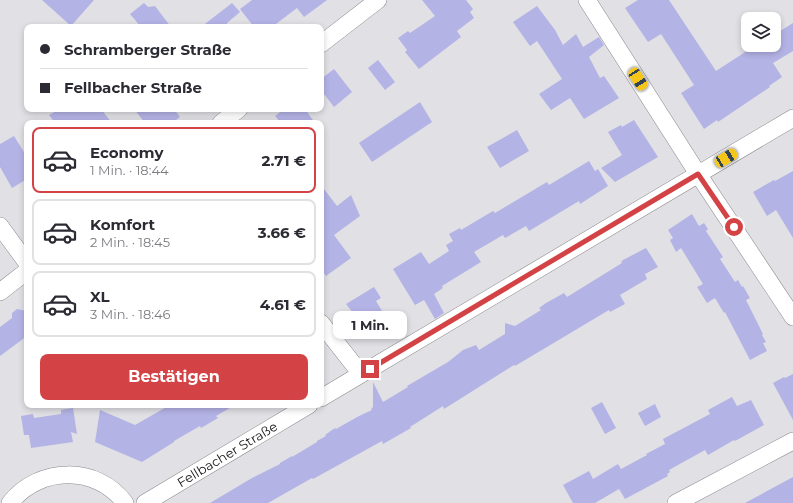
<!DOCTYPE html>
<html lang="de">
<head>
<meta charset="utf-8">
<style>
  :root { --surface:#fff; --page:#f2f2f3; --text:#2b2b33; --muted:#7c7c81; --line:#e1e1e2; --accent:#d34346 }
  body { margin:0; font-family:Montserrat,sans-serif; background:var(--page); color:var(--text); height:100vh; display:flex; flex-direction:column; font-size:15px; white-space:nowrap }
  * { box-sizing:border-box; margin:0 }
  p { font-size:13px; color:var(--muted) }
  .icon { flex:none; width:22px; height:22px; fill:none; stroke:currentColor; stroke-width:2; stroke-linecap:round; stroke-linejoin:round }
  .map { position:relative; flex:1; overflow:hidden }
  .sheet { position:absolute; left:24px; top:120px; width:300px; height:288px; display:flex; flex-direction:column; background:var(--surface); border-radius:8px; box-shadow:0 2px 6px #0003 }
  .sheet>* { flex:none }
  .guide { position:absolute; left:24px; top:24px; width:300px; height:88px; border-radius:8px; box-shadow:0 2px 6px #0003; display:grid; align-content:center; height:88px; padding:0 16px; background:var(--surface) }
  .controls { position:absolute; left:741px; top:12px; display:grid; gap:8px }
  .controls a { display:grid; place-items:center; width:40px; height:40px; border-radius:8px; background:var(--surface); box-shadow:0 2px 6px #0003; font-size:20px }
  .end { position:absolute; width:18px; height:18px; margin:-9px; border:5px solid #d34346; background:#fff; box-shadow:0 0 0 2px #fff }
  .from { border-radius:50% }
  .bubble { position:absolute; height:28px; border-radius:8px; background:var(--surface); box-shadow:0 2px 6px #0003; font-size:13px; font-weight:700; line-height:28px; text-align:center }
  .car { position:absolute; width:12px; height:24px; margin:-12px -6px; border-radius:5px; box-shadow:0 0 3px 1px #0007; background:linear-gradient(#f5c518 24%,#345 0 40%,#f5c518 0 76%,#345 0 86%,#f5c518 0) }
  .guide b { display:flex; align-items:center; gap:14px; height:38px; font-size:15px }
  .guide b+b { border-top:1px solid var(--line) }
  .guide i { width:10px; height:10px; background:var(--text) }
  ul { padding:7px 0 0; list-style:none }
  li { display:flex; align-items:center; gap:12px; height:66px; margin:0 8px 6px; padding:0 8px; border:2px solid var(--line); border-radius:8px }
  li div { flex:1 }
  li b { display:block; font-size:15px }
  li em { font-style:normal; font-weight:700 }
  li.selected { border-color:var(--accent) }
  li>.icon { width:36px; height:36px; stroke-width:1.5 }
  .action { display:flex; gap:8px; margin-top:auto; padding:8px 16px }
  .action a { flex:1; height:46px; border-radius:8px; background:var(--accent); color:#fff; font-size:16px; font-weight:700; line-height:46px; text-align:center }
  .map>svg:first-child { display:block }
  .building { fill:#b4b3e6 }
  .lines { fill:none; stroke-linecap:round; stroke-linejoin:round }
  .street-casing { stroke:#89898d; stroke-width:18 }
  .street { stroke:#fff; stroke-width:17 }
  .route { stroke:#d34346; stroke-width:5 }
  .labels { text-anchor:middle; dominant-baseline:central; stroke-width:4; stroke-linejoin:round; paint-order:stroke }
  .street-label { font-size:13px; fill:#171719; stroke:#fff }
</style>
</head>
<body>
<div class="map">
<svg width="793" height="503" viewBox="0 0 793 503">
  <rect width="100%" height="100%" fill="#e0e0e5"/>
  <path class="building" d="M 42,0 L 94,0 L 71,26 Z
    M 252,0 L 327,0 L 304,17 L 297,8 L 272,27 L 254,27 L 240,9 Z
    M 422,0 L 466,0 L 473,9 L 470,12 L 474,18 L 457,31 L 461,37 L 419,69 L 405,52 L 407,50 L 398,38 L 408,31 L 410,33 L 435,16 Z
    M 638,0 L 669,0 L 716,71 L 756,45 L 774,45 L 774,35 L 793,23 L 793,51 L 773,63 L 782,77 L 769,86 L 770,87 L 718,122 L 717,120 L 704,129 L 681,93 L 694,85 L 661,34 L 648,42 L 625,8 Z
    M 144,3 L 148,7 L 155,6 L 171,27 L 141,27 L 130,14 Z
    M 232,3 L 240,12 L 227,23 L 227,27 L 201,27 Z
    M 537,6 L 555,30 L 563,45 L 576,34 L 583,47 L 599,37 L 604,45 L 589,57 L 600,78 L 604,76 L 619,98 L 584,119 L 570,98 L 551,110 L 539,94 L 562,79 L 537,41 L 530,46 L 513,22 Z
    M 378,60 L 395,82 L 385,90 L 368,68 Z
    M 334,69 L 352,92 L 334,107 L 321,90 L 321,79 Z
    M 420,102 L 432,122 L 372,162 L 359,143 Z
    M 60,109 L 101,109 L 112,123 L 55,123 L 49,115 Z
    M 134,109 L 174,109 L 180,117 L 172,123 L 145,123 Z
    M 284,109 L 305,109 L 315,123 L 281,123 L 275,116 Z
    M 634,120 L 658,157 L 615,182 L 601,168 L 622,155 L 608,132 L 621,125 L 622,127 Z
    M 517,130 L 529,151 L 500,168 L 487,147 Z
    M 14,136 L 27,157 L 27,179 L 12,188 L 0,167 L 0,144 Z
    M 589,161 L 595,171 L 598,169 L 608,186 L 580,204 L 579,201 L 529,231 L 526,226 L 505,238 L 503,235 L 474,252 L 481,262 L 442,286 L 443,288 L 434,294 L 444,313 L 435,319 L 424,300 L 415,305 L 393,269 L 421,252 L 429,264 L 449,251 L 446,245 L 453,241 L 449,234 L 460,228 L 461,230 L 493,211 L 495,213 L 547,182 L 549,185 Z
    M 793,171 L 793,238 L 776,210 L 767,216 L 753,192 L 774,180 L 775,181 Z
    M 321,185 L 337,206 L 351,195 L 360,216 L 334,235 L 351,258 L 326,276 L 321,269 Z
    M 692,214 L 699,226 L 704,223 L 708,229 L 706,231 L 723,257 L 720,259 L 735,282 L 738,280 L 742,287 L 743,286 L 750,298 L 746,300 L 763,334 L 762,335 L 766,342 L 763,343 L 767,351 L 750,360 L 725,312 L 724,313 L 715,298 L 707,303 L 697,287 L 703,284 L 681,248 L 676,252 L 670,240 L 673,238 L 668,230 Z
    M 646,248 L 658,267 L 645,274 L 647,279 L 620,295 L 625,304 L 610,312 L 609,310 L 515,366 L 514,365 L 444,409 L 443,406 L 410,427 L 411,428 L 383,444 L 382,441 L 313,479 L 312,478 L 268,503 L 210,503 L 252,478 L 280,464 L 280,463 L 292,456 L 292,457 L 317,442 L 317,441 L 326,436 L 325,435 L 335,428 L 336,429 L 359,416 L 372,410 L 371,409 L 373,407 L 373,382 L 383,402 L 408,387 L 407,386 L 448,362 L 463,350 L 476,345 L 479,350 L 505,334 L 505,323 L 515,326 L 541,310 L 539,308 L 546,303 L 564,293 L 567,297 L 622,263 L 621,262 L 623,260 Z
    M 374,287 L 381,298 L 376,301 L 388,321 L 372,330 L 365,328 L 346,304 Z
    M 17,309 L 27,311 L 27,336 L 0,356 L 0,327 L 12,318 L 12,313 Z
    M 793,374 L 793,420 L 773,383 L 784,377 L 785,378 Z
    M 732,397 L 737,406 L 751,400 L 764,425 L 735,441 L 734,440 L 708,455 L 705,450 L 669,470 L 670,472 L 667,474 L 668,476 L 625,499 L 619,489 L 595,503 L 573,503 L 563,485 L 589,471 L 593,479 L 618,464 L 621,469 L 647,455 L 646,454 L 665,444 L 663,439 L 710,414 L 708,410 Z
    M 602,402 L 616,428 L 605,434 L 591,408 Z
    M 655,404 L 661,417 L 645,426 L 638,413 Z
    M 170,405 L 235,405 L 216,416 L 218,418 L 201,428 L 200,426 L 174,441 L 174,442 L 142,462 L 95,442 L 100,410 L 135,425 Z
    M 73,408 L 77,434 L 71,432 L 73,442 L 31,448 L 29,435 L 24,435 L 21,416 L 33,414 L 34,418 L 61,414 L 61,410 Z
    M 793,477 L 793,503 L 745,503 Z"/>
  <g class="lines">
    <defs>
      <path id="street" d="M 587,0 L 698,174 L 793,317
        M 321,44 L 378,0
        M 221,123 L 239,109
        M 0,226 L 27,263
        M 0,292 L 27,271
        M 321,323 L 361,374
        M 321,398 L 793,118
        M 10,503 C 39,466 97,465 125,503
        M 145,503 L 309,405
        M 676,503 L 793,441"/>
    </defs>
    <use href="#street" class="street-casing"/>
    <use href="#street" class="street"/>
  </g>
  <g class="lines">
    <path class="route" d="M 370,369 L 698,174 L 734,227"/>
  </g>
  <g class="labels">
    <g class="street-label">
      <text transform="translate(227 454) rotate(-31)">Fellbacher Straße</text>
    </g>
  </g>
</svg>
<div class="controls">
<a><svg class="icon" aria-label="layers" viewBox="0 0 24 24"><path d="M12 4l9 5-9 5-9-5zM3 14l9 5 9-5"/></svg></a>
</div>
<i class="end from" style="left:734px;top:227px"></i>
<i class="end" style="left:370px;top:369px"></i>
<div class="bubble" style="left:333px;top:311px;width:74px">1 Min.</div>
<i class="car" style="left:638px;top:79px;rotate:147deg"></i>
<i class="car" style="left:726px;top:158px;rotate:59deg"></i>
<div class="guide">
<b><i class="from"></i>Schramberger Straße</b>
<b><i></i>Fellbacher Straße</b>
</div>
<section class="sheet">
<ul>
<li class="selected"><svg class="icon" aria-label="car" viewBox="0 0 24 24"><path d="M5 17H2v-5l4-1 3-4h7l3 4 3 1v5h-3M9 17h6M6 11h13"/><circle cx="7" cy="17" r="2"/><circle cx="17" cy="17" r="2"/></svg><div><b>Economy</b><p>1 Min. · 18:44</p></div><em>2.71 €</em></li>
<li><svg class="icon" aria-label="car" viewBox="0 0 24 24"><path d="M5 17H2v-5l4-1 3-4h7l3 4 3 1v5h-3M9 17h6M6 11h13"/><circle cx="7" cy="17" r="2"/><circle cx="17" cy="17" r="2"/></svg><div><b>Komfort</b><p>2 Min. · 18:45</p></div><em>3.66 €</em></li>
<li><svg class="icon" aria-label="car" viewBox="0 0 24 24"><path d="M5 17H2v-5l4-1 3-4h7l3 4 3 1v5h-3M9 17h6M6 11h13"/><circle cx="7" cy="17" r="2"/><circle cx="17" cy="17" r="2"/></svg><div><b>XL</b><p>3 Min. · 18:46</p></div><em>4.61 €</em></li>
</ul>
<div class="action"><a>Bestätigen</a></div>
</section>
</div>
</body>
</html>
